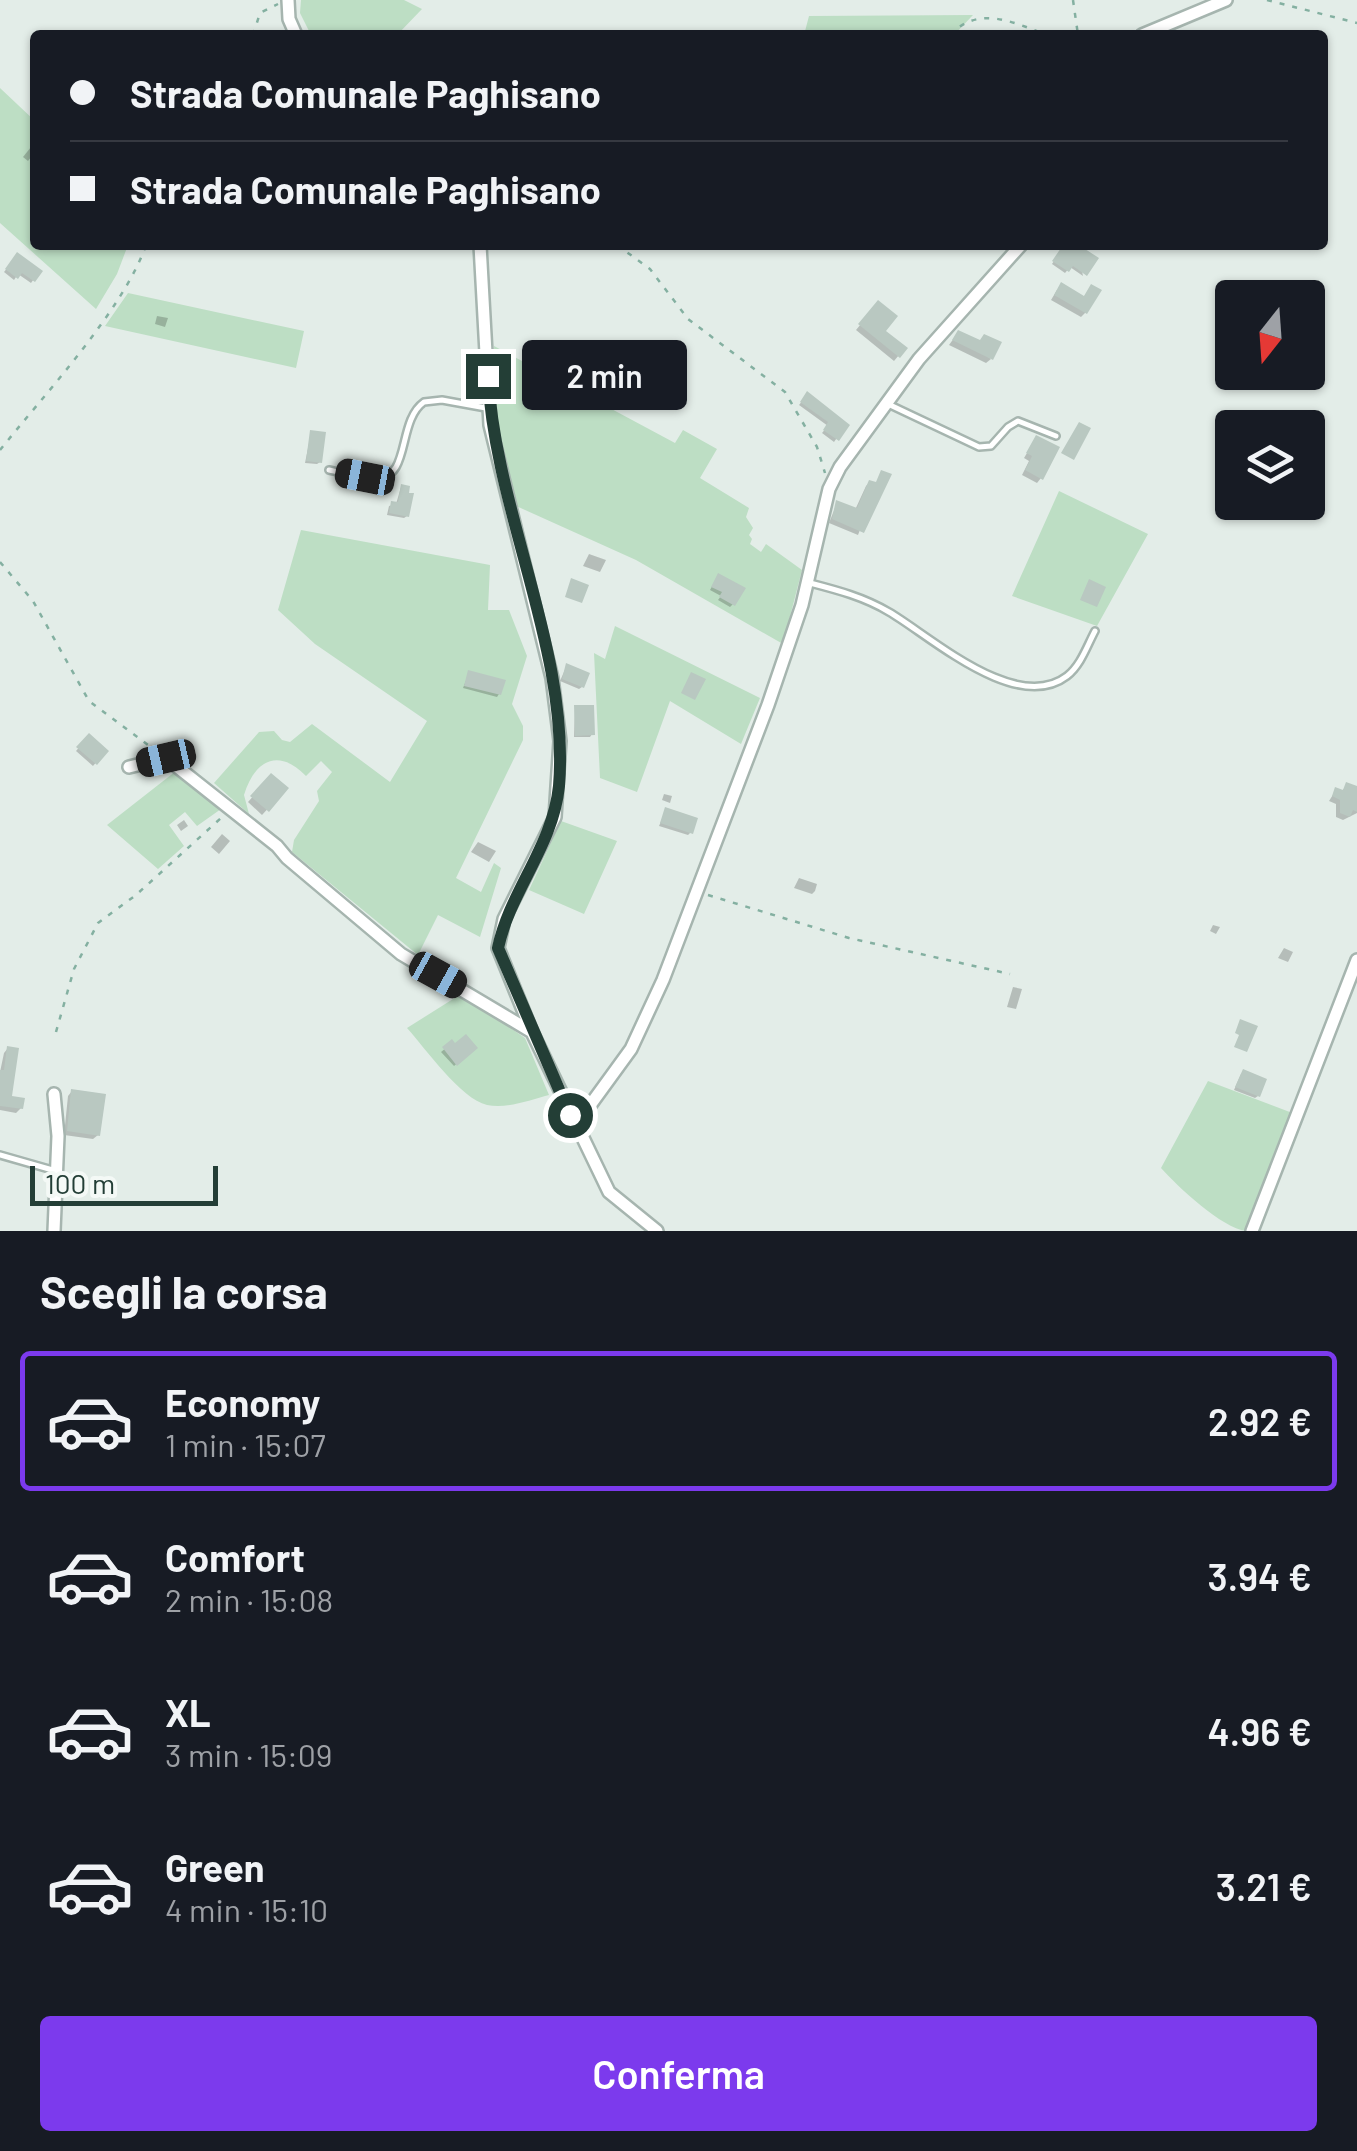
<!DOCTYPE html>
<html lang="it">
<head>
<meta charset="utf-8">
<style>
  :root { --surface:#171b24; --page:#20242c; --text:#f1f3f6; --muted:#9ea1a6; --line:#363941; --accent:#7c3aed }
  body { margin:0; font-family:Barlow,sans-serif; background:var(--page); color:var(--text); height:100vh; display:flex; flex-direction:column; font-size:38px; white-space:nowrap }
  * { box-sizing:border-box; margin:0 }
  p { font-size:32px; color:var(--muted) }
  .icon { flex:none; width:55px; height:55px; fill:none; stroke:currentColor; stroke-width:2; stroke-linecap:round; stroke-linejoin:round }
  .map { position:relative; height:1231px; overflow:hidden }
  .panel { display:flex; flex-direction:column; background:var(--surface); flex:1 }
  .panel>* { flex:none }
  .top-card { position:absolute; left:30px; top:30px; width:1298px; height:220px; border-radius:10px; box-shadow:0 2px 8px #0004; display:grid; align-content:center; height:220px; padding:0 40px; background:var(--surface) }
  .needle { width:65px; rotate:197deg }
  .fabs { position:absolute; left:1215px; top:280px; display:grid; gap:20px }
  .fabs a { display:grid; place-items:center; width:110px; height:110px; border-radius:10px; background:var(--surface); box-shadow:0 2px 8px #0004; font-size:50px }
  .scale { position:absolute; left:30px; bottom:25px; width:188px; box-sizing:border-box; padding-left:10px; border:5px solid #233e36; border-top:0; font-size:28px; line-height:35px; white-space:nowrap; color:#233e36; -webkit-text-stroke:8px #f4f9f6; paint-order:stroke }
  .end { position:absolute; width:45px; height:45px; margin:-22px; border:12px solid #233e36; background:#fff; box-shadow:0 0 0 5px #fff }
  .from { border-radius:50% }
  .bubble { position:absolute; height:70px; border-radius:10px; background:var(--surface); box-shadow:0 2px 8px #0004; font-size:32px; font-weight:600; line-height:70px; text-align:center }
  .car { position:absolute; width:30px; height:60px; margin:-30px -15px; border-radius:12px; box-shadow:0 0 8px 2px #0007; background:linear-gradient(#222 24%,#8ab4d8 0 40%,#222 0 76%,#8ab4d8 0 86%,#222 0) }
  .top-card b { display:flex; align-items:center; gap:35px; height:95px; font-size:38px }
  .top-card b+b { border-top:2px solid var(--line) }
  .top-card i { width:25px; height:25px; background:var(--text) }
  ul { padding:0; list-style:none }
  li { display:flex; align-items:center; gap:30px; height:140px; margin:0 20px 15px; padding:0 20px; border:5px solid transparent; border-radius:10px }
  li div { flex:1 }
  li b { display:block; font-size:38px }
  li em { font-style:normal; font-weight:600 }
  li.on { border-color:var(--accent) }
  li>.icon { width:90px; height:90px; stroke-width:1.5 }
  h2 { padding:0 40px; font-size:45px; line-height:120px }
  .cta { display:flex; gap:20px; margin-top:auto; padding:20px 40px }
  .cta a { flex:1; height:115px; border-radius:10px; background:var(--accent); color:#fff; font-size:40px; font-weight:600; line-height:115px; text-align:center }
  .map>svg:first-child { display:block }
  .green { fill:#bddec4 }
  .shadow { fill:#0003 }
  .building { fill:#b9c8c1 }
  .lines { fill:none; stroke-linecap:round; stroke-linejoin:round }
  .lane-casing { stroke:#a6b5af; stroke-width:10 }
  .street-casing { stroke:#a6b5af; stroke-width:16 }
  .path { stroke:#84b0a1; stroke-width:2.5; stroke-dasharray:5 8; stroke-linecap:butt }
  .lane { stroke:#fff; stroke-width:5 }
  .street { stroke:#fff; stroke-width:11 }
  .route { stroke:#233e36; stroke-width:12 }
</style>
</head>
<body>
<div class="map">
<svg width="1357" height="1231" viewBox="0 0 1357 1231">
  <rect width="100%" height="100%" fill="#e3ede8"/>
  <path class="green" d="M 301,0 L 404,0 L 422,9 L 397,35 L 311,35 L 300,13 Z
    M 973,15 L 954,35 L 804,35 L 809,16 Z
    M 0,88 L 35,121 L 35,245 L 128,245 L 117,274 L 96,309 L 0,223 Z
    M 128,293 L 304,331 L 296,368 L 105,326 Z
    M 494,346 L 675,443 L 683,430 L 717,449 L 700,478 L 749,508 L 746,517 L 753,528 L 749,535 L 752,539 L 750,544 L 761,552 L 766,544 L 802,570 L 783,644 L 636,560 L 514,505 L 496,424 Z
    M 1059,491 L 1148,534 L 1097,626 L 1012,596 Z
    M 301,530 L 490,565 L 488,610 L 509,610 L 527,656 L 512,704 L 523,726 L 523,740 L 456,878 L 481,892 L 494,863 L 501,868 L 480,937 L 438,915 L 418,955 L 292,852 L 294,840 L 319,801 L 317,791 L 332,772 L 321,761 L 306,776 C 279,748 255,759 244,795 L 249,814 L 214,783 L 259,732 L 274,731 L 282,740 L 290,742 L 312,724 L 390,782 L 427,721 L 315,644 L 278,610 Z
    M 615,626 L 760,698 L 741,744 L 670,701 L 637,792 L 600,778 L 594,653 L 605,659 Z
    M 176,771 L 221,809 L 197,826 L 185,812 L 169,825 L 184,846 L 158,869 L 107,825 Z
    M 561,821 L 617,841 L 584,914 L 529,890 Z
    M 461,994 L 525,1038 L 549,1095 C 530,1100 507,1109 487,1105 C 461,1099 425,1048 407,1028 Z
    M 1208,1081 L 1295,1114 L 1246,1231 C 1222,1228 1178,1187 1161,1168 Z"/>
  <path class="shadow" d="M 31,147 L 35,152 L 28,161 L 23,157 Z
    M 1065,245 L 1077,245 L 1083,276 L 1070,267 L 1065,273 L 1052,264 Z
    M 17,256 L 39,272 L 31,283 L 18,274 L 14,280 L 4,272 Z
    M 1091,287 L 1085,313 L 1081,317 L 1051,300 L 1057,290 L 1083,298 Z
    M 874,308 L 882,331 L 904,349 L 894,361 L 856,330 Z
    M 157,316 L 168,318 L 165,327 L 155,324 Z
    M 957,334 L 991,359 L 986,363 L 949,345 Z
    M 808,394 L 846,425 L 834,442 L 822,433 L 828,426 L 799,405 Z
    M 311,433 L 320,462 L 317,464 L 305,463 Z
    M 1036,438 L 1041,478 L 1037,483 L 1022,475 L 1029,461 L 1024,458 Z
    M 882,473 L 858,535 L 829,523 L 837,503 L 855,510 L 866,486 L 870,482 L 875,485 Z
    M 401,487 L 407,516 L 404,518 L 387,515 L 389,506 L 396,504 Z
    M 589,554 L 606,560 L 600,572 L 583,566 Z
    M 716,579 L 733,604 L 730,607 L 718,600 L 721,596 L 710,590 Z
    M 567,665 L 582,687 L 579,689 L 560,681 Z
    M 469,673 L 499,694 L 497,697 L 463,688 Z
    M 575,708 L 592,734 L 590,737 L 574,737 Z
    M 89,736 L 106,751 L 93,766 L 76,751 Z
    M 271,776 L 286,789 L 262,815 L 248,802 Z
    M 1347,785 L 1357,789 L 1357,813 L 1343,820 L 1336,817 L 1336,804 L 1329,801 L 1336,790 L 1341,792 Z
    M 664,794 L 672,796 L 670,803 L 662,800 Z
    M 666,810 L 691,832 L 688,835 L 659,826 Z
    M 184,820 L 188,826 L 181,831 L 177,825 Z
    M 222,834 L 230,841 L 219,854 L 211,847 Z
    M 478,842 L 496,851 L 489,862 L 471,852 Z
    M 799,878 L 817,884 L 815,891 L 812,894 L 794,888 Z
    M 1213,925 L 1220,927 L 1216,934 L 1210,931 Z
    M 1284,948 L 1293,952 L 1288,962 L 1278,958 Z
    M 1013,987 L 1022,989 L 1016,1009 L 1007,1007 Z
    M 452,1043 L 474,1048 L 454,1066 L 441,1052 Z
    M 8,1048 L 9,1098 L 21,1108 L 16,1113 L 0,1110 L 0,1072 L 4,1053 Z
    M 1241,1074 L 1258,1096 L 1255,1098 L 1234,1090 Z
    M 72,1091 L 98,1135 L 93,1139 L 64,1135 L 68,1096 Z"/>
  <path class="building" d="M 1063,245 L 1087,245 L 1085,249 L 1099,258 L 1087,276 L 1073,266 L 1069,272 L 1052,261 Z
    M 17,252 L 43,271 L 35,282 L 22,273 L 18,279 L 5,269 Z
    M 1061,282 L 1084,296 L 1091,284 L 1102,290 L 1087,314 L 1054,295 Z
    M 878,300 L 898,316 L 886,331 L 908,348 L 900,358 L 858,324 Z
    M 958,330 L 980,340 L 984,334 L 1002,342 L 993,360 L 952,340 Z
    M 807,391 L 850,425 L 839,441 L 823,430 L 828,422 L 800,402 Z
    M 1079,422 L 1091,428 L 1074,460 L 1061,453 Z
    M 310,430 L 326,432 L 322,463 L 306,461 Z
    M 1036,435 L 1060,447 L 1043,480 L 1025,470 L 1032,456 L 1026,453 Z
    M 881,470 L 892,474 L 864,533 L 832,519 L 836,500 L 857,508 L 869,480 L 876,482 Z
    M 401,484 L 410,486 L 409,493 L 414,493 L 409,517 L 389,513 L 391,501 L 398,502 Z
    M 718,573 L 746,588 L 735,606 L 719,597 L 722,592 L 711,587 Z
    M 571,578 L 589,585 L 582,603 L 565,597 Z
    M 1089,579 L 1106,587 L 1097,607 L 1080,600 Z
    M 566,663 L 590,673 L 584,688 L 562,679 Z
    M 468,670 L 506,680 L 501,695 L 464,686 Z
    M 691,672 L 706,679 L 695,700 L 681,693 Z
    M 574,705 L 594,705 L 595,735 L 575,736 Z
    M 89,733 L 109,751 L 97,765 L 76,747 Z
    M 271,773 L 289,788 L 269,812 L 250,796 Z
    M 1346,782 L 1357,786 L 1357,812 L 1353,810 L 1350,817 L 1340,813 L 1340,800 L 1332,796 L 1335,787 L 1343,790 Z
    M 665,807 L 698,818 L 693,834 L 660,823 Z
    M 1240,1019 L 1258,1026 L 1247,1052 L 1234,1047 L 1239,1035 L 1235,1033 Z
    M 466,1034 L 478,1048 L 457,1066 L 442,1047 L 452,1039 L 455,1043 Z
    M 7,1046 L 19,1048 L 12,1096 L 25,1098 L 23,1109 L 0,1106 L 0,1070 L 4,1070 Z
    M 1243,1069 L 1267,1079 L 1260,1097 L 1235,1087 Z
    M 71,1089 L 106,1094 L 100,1136 L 67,1131 Z"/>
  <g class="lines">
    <defs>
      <path id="lane" d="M 888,404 L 979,447 L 991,446 L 1008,427 L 1018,421 L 1056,436
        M 329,470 C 344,473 361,479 377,478 C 411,478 397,421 424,402 L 442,400 L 486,408
        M 810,583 C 837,590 864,597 889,612 C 929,635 1016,715 1067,676 C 1081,665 1087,646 1095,631
        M 0,1155 L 56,1171"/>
      <path id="street" d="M 288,0 L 289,19 L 296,35
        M 1142,35 L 1226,0
        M 480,245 L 490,425 L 552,678 L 560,741 L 555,817 L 504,919 L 498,948 L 532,1032 L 609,1192 L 657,1231
        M 129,767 L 166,758 L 277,846 L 287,858 L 401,954 L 532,1032
        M 575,1126 L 631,1049 L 663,980 L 768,705 L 802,605 L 829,489 L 840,467 L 919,359 L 1021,245
        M 54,1231 L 58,1136 L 54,1094
        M 1252,1231 L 1357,960"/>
    </defs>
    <use href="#lane" class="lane-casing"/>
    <use href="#street" class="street-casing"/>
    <path class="path" d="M 1073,0 L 1078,35
      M 1267,0 L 1357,23
      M 253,35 L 260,13 L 278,4
      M 950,35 C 980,4 1013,23 1048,35
      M 617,245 L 650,269 L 688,319 L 785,392 L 817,447 L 825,473
      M 0,450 C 44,395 124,309 146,245
      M 0,562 L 33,601 L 89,701 L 152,748
      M 708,895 L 849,938 L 1010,974
      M 56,1032 L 74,969 L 98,923 L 136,895 L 221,818"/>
    <use href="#lane" class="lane"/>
    <use href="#street" class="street"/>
  </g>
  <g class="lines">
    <path class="route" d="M 488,376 C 495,513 570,650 559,786 C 553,846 510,891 498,948 L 570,1115"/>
  </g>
</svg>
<div class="fabs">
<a><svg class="needle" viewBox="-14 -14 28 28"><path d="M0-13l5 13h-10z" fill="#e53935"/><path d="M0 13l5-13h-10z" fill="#9ea1a6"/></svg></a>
<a><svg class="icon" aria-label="layers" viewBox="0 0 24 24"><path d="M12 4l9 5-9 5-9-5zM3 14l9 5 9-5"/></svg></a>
</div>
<div class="scale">100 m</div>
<i class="end from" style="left:570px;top:1115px"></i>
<i class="end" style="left:488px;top:376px"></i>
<div class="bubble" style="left:522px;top:340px;width:165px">2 min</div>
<i class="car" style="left:365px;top:477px;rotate:281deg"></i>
<i class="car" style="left:166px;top:758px;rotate:257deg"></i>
<i class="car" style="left:438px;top:975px;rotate:119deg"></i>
<div class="top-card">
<b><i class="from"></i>Strada Comunale Paghisano</b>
<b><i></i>Strada Comunale Paghisano</b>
</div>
</div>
<section class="panel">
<h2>Scegli la corsa</h2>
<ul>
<li class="on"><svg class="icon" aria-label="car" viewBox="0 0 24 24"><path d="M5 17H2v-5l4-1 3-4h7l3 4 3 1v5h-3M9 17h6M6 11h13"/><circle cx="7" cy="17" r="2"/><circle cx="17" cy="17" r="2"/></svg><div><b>Economy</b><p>1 min · 15:07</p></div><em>2.92 €</em></li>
<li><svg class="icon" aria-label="car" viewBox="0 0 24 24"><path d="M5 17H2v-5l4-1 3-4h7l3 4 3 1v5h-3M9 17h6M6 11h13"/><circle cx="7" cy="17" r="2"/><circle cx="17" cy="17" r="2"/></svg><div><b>Comfort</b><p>2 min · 15:08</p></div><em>3.94 €</em></li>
<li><svg class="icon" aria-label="car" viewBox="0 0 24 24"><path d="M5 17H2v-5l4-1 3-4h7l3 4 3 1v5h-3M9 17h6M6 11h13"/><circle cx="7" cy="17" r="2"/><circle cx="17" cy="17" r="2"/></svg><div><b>XL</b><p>3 min · 15:09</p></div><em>4.96 €</em></li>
<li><svg class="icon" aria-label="car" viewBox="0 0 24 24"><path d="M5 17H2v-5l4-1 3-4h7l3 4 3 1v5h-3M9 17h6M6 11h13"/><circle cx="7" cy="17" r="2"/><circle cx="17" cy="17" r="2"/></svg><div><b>Green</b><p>4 min · 15:10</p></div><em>3.21 €</em></li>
</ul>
<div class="cta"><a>Conferma</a></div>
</section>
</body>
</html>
